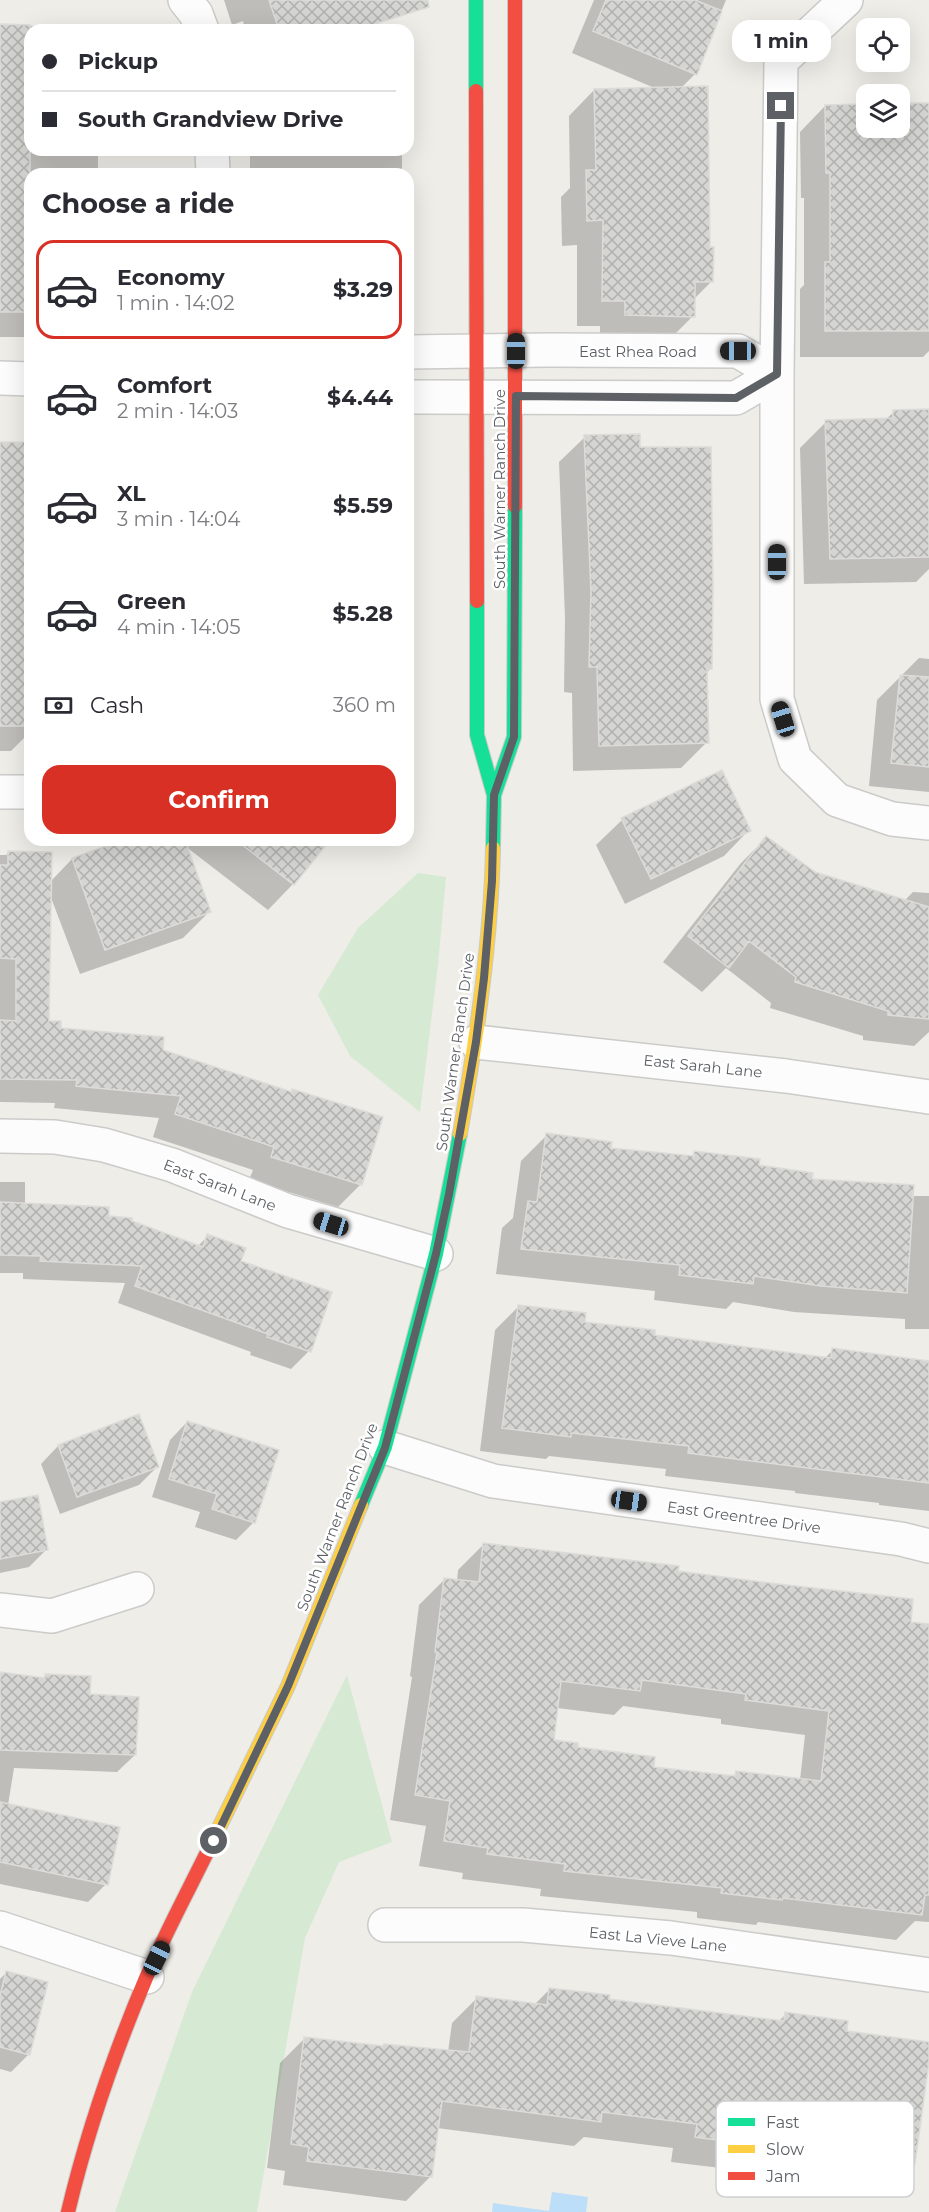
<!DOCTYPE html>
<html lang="en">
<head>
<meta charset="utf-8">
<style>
  :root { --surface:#fff; --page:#f7f7f7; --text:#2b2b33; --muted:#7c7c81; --line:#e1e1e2; --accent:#d93025 }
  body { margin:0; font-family:Montserrat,sans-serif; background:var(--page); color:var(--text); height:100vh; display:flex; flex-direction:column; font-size:22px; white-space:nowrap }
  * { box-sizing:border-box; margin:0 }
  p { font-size:20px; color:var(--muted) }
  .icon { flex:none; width:33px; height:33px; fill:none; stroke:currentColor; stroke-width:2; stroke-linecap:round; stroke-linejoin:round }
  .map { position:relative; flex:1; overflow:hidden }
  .sheet { position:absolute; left:24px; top:168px; width:390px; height:678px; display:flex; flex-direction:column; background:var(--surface); border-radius:18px; box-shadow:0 6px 24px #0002 }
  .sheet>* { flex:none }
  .top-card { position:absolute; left:24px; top:24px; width:390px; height:132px; border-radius:18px; box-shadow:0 6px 24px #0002; display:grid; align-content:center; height:132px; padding:0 18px; background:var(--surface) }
  .buttons { position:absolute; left:856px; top:18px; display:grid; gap:12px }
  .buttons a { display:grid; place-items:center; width:54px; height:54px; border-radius:12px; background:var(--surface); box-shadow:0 6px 24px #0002; font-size:30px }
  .end { position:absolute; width:27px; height:27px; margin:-14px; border:8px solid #5d6166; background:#fff; box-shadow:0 0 0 3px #fff }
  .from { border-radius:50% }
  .bubble { position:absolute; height:42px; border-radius:18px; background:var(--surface); box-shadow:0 6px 24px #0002; font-size:20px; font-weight:700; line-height:42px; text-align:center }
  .car { position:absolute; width:18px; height:36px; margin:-18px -9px; border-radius:8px; box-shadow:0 0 4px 2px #0007; background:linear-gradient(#222 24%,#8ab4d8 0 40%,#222 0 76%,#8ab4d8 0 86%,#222 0) }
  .top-card b { display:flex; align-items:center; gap:21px; height:57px; font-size:22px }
  .top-card b+b { border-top:2px solid var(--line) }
  .top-card i { width:15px; height:15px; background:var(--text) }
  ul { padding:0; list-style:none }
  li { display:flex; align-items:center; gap:18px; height:99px; margin:0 12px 9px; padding:0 6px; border:3px solid transparent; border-radius:18px }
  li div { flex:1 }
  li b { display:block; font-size:22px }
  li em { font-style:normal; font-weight:700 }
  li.on { border-color:var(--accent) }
  li>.icon { width:54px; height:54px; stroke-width:1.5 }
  h2 { padding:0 18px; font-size:27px; line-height:72px }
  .pay { display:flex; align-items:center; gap:15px; height:66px; padding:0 18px; font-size:22px }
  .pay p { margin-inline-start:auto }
  .cta { display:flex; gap:12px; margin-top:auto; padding:12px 18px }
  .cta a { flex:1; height:69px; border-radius:18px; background:var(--accent); color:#fff; font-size:24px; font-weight:700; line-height:69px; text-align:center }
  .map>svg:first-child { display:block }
  .green { fill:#d6ead3 }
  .water { fill:#bcdef8 }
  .shadow { fill:#0003; fill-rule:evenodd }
  .building { fill:url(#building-cross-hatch); stroke:#dddcd8; stroke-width:1.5; fill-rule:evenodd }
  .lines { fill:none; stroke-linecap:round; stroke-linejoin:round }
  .street-casing { stroke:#cbcbca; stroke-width:36 }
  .fast-casing { stroke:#c9cac8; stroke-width:16 }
  .slow-casing { stroke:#c9cac8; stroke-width:16 }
  .jam-casing { stroke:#c9cac8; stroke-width:16 }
  .street { stroke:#fcfcfc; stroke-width:33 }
  .fast { stroke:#16e098; stroke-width:14 }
  .slow { stroke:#ffcf43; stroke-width:14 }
  .jam { stroke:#f24e42; stroke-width:14 }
  .route { stroke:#5d6166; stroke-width:8 }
  .labels { text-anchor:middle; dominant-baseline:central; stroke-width:5; stroke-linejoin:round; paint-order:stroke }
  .street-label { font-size:15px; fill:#5d6166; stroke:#fff }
  .key { fill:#fff; stroke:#ced0d1; stroke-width:1.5 }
  .key-label { font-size:16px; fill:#5d6166 }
</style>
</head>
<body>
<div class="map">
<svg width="929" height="2212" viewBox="0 0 929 2212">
  <defs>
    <pattern id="building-cross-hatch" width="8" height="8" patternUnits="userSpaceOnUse" patternTransform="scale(1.5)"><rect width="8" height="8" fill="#d5d5d2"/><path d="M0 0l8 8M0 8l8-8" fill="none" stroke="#b0b0ae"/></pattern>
  </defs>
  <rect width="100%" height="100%" fill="#eeede8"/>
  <path class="green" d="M 418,873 L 446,877 L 438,965 L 420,1112 L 350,1056 L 318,995 L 358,928 Z
    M 347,1675 L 392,1842 L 339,1862 L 305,1938 L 257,2212 L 115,2212 L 192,1992 Z"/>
  <path class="water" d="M 552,2192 L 588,2197 L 586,2212 L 492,2212 L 493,2203 L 549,2211 Z"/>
  <path class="shadow" d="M 224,0 L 373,0 L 380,21 L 372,30 L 245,30 L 243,21 L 232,25 Z
    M 594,0 L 726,0 L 695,74 L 681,88 L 712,281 L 693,300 L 693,316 L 667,342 L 600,341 L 600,326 L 577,326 L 577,245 L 562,246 L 561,197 L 570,188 L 569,116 L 594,90 L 657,89 L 572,53 Z
    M 0,25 L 58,27 L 96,25 L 96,30 L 30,30 L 30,150 L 98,150 L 98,174 L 30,174 L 30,337 L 0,337 Z
    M 929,104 L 929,351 L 923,357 L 800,357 L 800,289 L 804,285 L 804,198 L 801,198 L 800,132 L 825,106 L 867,105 L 867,128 L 900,128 L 900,105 Z
    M 250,150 L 402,150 L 402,174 L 250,174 Z
    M 929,411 L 929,569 L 916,582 L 804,584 L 800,448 L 826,422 L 885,420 L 894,412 Z
    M 585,437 L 639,449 L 710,669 L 706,674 L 707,742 L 681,768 L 573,771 L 572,693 L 564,692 L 565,618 L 559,462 Z
    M 0,444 L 30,444 L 30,732 L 11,751 L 0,751 Z
    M 919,658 L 929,659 L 929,792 L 869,786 L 877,700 Z
    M 622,820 L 749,830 L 724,856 L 625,904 L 596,845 Z
    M 766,838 L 814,874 L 904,901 L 913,892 L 929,893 L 929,1032 L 914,1046 L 863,1040 L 863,1036 L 770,1008 L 771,1003 L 726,968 L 702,992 L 663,962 L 741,863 Z
    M 114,840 L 328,840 L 293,884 L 268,910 L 185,846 L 209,912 L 183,938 L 80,974 L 50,895 L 48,1023 L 60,1029 L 161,1051 L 291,1093 L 293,1091 L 361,1184 L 338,1207 L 249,1180 L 253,1170 L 153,1137 L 159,1118 L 54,1108 L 55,1103 L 0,1102 L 0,855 L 6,855 L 8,853 L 50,882 L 72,859 L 106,847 Z
    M 547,1135 L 609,1150 L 690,1157 L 695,1153 L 757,1166 L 810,1180 L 912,1196 L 929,1196 L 929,1329 L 905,1329 L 905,1319 L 794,1312 L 733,1302 L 726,1309 L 654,1300 L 655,1291 L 496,1274 L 502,1228 L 513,1218 L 521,1161 Z
    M 0,1182 L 25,1182 L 25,1204 L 130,1222 L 197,1247 L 208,1236 L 239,1262 L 309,1351 L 291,1369 L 250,1355 L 251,1352 L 118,1303 L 125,1283 L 23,1279 L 23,1273 L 0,1273 Z
    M 519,1306 L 583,1324 L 653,1336 L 824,1359 L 832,1351 L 929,1362 L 929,1511 L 879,1505 L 879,1503 L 795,1493 L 795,1491 L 665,1476 L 666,1469 L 549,1456 L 546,1459 L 480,1451 L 495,1330 Z
    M 187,1422 L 254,1522 L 236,1540 L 195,1527 L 200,1512 L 152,1497 L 170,1440 Z
    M 58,1446 L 157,1467 L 139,1485 L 60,1514 L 41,1464 Z
    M 0,1503 L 47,1549 L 29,1567 L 0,1573 Z
    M 484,1544 L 676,1572 L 909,1623 L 929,1625 L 929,1922 L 915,1921 L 896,1940 L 758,1922 L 756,1925 L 697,1918 L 697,1912 L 540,1896 L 541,1889 L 462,1879 L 463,1873 L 419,1866 L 426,1826 L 390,1820 L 412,1677 L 410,1676 L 419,1605 L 444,1580 L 457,1581 L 458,1570 ZM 623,1706 L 721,1719 L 721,1724 L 805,1735 L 800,1780 L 737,1772 L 732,1777 L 653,1769 L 553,1741 L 557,1708 L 614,1715 Z
    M 0,1673 L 42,1679 L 45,1676 L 88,1696 L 135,1755 L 117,1772 L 14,1768 L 8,1805 L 106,1884 L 88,1902 L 0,1884 Z
    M 6,1973 L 29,2054 L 11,2072 L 0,2069 L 0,1979 Z
    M 550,1989 L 608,2001 L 778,2022 L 786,2014 L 845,2032 L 929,2043 L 914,2163 L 889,2188 L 823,2179 L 824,2168 L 749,2158 L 737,2170 L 671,2162 L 673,2148 L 584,2137 L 574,2146 L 437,2128 L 431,2176 L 406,2201 L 283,2185 L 285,2171 L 267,2168 L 280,2063 L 305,2038 L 382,2048 L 448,2052 L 452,2023 L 477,1998 L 534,2005 Z"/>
  <path class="building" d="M 269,0 L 428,0 L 429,7 L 356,30 L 279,30 Z
    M 606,0 L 695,0 L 722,11 L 697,75 L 593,31 Z
    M 0,24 L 30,25 L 30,312 L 0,312 Z
    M 708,86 L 710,247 L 714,247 L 713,282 L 695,282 L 695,317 L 625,315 L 625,301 L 602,301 L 603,220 L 587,221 L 586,170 L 596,170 L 594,89 Z
    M 900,103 L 929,103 L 929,331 L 825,331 L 825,262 L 830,262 L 830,173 L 826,173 L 825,105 L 867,104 L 867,128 L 900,128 Z
    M 929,409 L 929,557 L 830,559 L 825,420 L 893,418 L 893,410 Z
    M 640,434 L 640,447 L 711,447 L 713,588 L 712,669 L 707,669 L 709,743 L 599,746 L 597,667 L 589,667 L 591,591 L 584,435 Z
    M 0,442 L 30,442 L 30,726 L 0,726 Z
    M 900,675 L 929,677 L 929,767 L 891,763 Z
    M 722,770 L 751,831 L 651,879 L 621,818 Z
    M 766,836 L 815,872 L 929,907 L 929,1019 L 888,1015 L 888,1011 L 795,982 L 796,977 L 749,941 L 729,968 L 688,936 Z
    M 122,840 L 185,840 L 211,912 L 105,950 L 72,858 Z
    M 236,840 L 330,840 L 294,885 Z
    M 8,851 L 52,852 L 49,1021 L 61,1021 L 61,1028 L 164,1037 L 163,1050 L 292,1092 L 292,1089 L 383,1117 L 362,1185 L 271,1157 L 274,1147 L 175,1114 L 181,1096 L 76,1086 L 77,1080 L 0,1079 L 0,1020 L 16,1021 L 16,959 L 0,958 L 0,865 L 8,865 Z
    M 546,1133 L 612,1142 L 611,1148 L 694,1156 L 694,1151 L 760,1159 L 759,1165 L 813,1173 L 812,1179 L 914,1185 L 907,1293 L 821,1286 L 754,1276 L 753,1284 L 679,1275 L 680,1265 L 521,1249 L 528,1201 L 537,1202 Z
    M 0,1202 L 109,1207 L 109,1216 L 132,1218 L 132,1221 L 203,1247 L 207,1234 L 246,1248 L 241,1261 L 332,1292 L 311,1352 L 267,1337 L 268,1334 L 135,1286 L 142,1266 L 40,1261 L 41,1256 L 0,1255 Z
    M 518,1305 L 586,1313 L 585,1322 L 655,1330 L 655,1335 L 831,1358 L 832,1348 L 929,1361 L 929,1483 L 688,1453 L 689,1446 L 571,1433 L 571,1437 L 502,1428 Z
    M 139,1414 L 159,1467 L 77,1497 L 58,1445 Z
    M 187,1421 L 279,1450 L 255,1523 L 212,1509 L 217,1494 L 169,1479 Z
    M 38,1495 L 48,1550 L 0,1559 L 0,1502 Z
    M 483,1543 L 679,1566 L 678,1571 L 778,1584 L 913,1599 L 911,1622 L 929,1624 L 929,1895 L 925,1895 L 922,1915 L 783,1898 L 782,1900 L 721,1893 L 722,1888 L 564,1871 L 565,1864 L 487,1854 L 488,1848 L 444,1841 L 450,1801 L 415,1795 L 437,1652 L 435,1652 L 444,1578 L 479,1582 ZM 642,1680 L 746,1694 L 745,1700 L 829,1711 L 821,1781 L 736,1771 L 735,1776 L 654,1767 L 655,1757 L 578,1747 L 578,1743 L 554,1740 L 561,1681 L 640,1691 Z
    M 0,1672 L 45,1678 L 45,1674 L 91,1676 L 90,1694 L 139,1697 L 136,1755 L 0,1750 Z
    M 0,1802 L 120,1827 L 108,1885 L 0,1862 Z
    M 6,1971 L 48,1982 L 30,2055 L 0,2047 L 0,1996 Z
    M 549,1988 L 610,1995 L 609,1999 L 784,2021 L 785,2012 L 848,2021 L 847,2031 L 929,2042 L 929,2062 L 915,2164 L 847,2155 L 848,2143 L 765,2132 L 763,2146 L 695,2137 L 697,2124 L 602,2112 L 601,2122 L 442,2101 L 432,2177 L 307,2161 L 309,2147 L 291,2144 L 304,2037 L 383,2046 L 384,2044 L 469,2052 L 476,1996 L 547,2005 Z"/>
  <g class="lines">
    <defs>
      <path id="street" d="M 185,0 L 196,14 L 202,30
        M 846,0 L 781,61 L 777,374 L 777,699 L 795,759 L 837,800 L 892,819 L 929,823
        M 212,150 L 213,174
        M 408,352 L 551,350 L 738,351 L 777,374 L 736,398 L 408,397
        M 0,378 L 30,379
        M 0,792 L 30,792
        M 476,1042 L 786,1076 L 929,1097
        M 0,1136 L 55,1137 L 104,1145 L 172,1165 L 288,1211 L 436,1254
        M 385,1447 L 493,1481 L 901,1539 L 929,1546
        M 0,1610 L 52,1616 L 137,1589
        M 385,1925 L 523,1925 L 671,1938 L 929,1975
        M 0,1928 L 147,1977"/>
      <path id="fast" d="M 476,0 L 476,91
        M 477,601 L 477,735 L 494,795 L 493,848
        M 494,795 L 514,737 L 515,506
        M 361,1505 L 385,1447 L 436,1254 L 460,1134"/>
      <path id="slow" d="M 460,1134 C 476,1040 491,944 493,848
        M 216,1834 L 288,1686 L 361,1505"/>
      <path id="jam" d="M 515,0 L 515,506
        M 476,91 L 477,601
        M 68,2212 C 87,2132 114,2054 146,1978 C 167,1929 193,1882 216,1834"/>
    </defs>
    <use href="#street" class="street-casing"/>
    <use href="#fast" class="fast-casing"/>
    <use href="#slow" class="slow-casing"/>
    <use href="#jam" class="jam-casing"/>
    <use href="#street" class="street"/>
    <use href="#fast" class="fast"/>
    <use href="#slow" class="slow"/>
    <use href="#jam" class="jam"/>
  </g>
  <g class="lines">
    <path class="route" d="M 214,1841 L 288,1686 L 385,1448 L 436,1254 L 449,1194 L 476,1042 L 484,978 L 492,881 L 494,795 L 514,737 L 516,396 L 736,398 L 777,374 L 781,106"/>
  </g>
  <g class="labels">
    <g class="street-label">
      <text x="638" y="351">East Rhea Road</text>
      <text transform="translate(499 489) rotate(-90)">South Warner Ranch Drive</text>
      <text transform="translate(455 1052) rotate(-82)">South Warner Ranch Drive</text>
      <text transform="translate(703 1066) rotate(6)">East Sarah Lane</text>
      <text transform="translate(220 1185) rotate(21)">East Sarah Lane</text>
      <text transform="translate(337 1517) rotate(-69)">South Warner Ranch Drive</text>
      <text transform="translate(744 1517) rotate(8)">East Greentree Drive</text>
      <text transform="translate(658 1939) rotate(6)">East La Vieve Lane</text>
    </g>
  </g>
  <rect x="716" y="2101" width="198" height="96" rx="9" class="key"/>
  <rect x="728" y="2118" width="27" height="8" fill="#16e098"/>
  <rect x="728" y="2145" width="27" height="8" fill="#ffcf43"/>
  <rect x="728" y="2172" width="27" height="8" fill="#f24e42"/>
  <g class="key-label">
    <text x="766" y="2128">Fast</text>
    <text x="766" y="2155">Slow</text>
    <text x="766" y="2182">Jam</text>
  </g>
</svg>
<div class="buttons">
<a><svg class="icon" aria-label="locate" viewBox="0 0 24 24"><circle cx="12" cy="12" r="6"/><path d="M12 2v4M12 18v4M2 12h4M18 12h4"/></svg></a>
<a><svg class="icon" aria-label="layers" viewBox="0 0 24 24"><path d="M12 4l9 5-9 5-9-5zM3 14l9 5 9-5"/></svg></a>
</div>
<i class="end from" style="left:214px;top:1841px"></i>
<i class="end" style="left:781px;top:106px"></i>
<div class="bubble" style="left:732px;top:20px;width:99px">1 min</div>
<i class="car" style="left:516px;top:351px;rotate:0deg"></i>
<i class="car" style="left:738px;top:351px;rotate:270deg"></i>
<i class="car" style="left:777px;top:562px;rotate:0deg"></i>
<i class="car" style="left:783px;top:719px;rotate:343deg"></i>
<i class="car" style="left:331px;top:1224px;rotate:287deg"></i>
<i class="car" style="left:629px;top:1501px;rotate:98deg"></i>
<i class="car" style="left:157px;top:1958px;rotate:26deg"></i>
<div class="top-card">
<b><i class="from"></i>Pickup</b>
<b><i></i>South Grandview Drive</b>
</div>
<section class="sheet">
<h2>Choose a ride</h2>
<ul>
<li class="on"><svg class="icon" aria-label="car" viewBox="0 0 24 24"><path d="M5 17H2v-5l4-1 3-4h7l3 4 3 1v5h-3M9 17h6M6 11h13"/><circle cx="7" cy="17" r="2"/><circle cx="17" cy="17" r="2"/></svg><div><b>Economy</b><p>1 min · 14:02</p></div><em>$3.29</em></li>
<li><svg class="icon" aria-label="car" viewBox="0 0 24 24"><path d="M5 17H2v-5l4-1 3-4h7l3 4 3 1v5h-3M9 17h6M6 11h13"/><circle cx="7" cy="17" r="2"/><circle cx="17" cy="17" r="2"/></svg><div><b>Comfort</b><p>2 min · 14:03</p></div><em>$4.44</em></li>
<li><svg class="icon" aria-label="car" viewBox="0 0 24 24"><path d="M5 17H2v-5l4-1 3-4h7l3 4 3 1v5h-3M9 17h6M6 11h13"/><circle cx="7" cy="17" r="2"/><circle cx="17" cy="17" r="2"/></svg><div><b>XL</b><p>3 min · 14:04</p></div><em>$5.59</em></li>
<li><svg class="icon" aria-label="car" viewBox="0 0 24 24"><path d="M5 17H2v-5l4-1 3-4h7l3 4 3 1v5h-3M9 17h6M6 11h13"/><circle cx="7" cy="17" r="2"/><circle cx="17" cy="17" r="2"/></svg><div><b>Green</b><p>4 min · 14:05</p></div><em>$5.28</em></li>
</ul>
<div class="pay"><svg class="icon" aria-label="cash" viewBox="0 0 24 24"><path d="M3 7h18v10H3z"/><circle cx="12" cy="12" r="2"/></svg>Cash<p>360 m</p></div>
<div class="cta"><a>Confirm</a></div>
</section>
</div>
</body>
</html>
